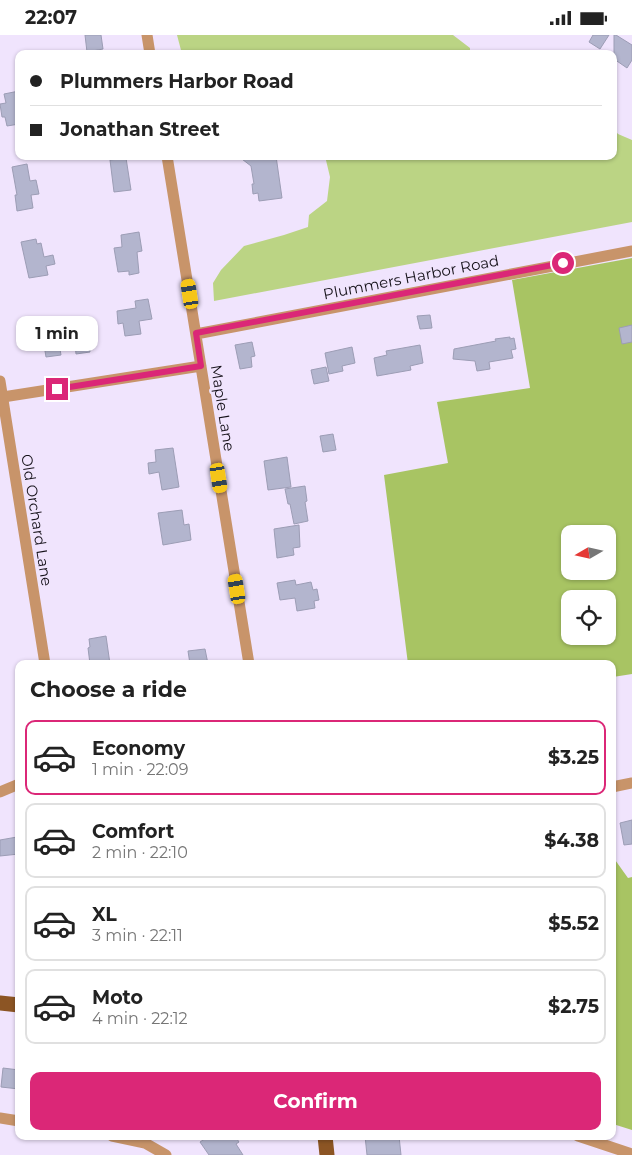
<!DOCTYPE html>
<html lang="en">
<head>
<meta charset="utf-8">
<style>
  :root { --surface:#fff; --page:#f6f6f6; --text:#222; --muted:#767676; --line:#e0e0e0; --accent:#db2777 }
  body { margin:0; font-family:Montserrat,sans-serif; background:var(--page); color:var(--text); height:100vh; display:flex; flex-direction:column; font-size:19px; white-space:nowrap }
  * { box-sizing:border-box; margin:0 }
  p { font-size:16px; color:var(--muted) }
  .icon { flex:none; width:28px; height:28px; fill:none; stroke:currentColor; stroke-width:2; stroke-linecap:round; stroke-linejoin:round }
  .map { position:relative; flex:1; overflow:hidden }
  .drawer { position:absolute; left:15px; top:625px; width:601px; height:480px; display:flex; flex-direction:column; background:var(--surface); border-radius:10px; box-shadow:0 1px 4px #0004 }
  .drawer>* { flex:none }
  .banner { position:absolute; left:15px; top:15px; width:602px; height:110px; border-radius:10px; box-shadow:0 1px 4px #0004; display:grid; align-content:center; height:110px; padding:0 15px; background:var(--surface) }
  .needle { width:32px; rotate:261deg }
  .buttons { position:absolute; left:561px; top:490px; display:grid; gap:10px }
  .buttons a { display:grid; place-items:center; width:55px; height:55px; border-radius:10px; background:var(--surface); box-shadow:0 1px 4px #0004; font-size:25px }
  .end { position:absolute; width:22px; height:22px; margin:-11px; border:6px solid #db2777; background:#fff; box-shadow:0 0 0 2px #fff }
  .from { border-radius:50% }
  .bubble { position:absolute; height:35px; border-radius:10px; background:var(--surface); box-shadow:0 1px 4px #0004; font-size:16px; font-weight:700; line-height:35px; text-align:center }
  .car { position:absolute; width:15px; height:30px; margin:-15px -8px; border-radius:6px; box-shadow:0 0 4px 1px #0007; background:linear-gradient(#f5c518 24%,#345 0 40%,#f5c518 0 76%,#345 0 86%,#f5c518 0) }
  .banner b { display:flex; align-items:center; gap:18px; height:48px; font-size:19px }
  .banner b+b { border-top:1px solid var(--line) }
  .banner i { width:12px; height:12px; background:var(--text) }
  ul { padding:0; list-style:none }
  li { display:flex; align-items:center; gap:15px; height:75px; margin:0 10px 8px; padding:0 5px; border:2px solid var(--line); border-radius:10px }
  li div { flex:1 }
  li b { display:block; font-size:19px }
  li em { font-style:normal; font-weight:700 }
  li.current { border-color:var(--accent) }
  li>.icon { width:45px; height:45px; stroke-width:1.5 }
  h2 { padding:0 15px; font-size:22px; line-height:60px }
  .cta { display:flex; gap:10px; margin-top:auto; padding:10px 15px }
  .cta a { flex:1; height:58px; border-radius:10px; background:var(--accent); color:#fff; font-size:20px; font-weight:700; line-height:58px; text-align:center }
  .status { display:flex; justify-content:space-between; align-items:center; height:35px; padding:0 25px; background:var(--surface); direction:ltr }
  .status svg { height:14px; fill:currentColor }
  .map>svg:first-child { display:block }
  .green { fill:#bbd484 }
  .forest { fill:#a8c463; fill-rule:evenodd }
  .building { fill:#b3b5ce; stroke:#9c9db5 }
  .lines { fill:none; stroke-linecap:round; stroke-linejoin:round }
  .minor { stroke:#c8946a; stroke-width:11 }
  .major { stroke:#8c5524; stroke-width:15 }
  .route { stroke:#db2777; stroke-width:6 }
  .labels { text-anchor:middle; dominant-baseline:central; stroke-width:5; stroke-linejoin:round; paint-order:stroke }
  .street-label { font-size:15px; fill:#151119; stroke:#f0e4fd }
</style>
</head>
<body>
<div class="status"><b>22:07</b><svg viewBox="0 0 49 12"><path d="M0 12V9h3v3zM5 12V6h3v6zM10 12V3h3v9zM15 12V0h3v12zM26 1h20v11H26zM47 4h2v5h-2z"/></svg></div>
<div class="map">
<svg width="632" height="1120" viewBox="0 0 632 1120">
  <rect width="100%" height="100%" fill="#f0e4fd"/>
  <path class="green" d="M 177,0 L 453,0 L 470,13 L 470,19 L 182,19 Z
    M 614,94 L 618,99 L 632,105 L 632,187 L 214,266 L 213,248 L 221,235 L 244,211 L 284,200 L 308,192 L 309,180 L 327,166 L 330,142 L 325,121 L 614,121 Z"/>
  <path class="forest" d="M 632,223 L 632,639 L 613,642 L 612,629 L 408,629 L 384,440 L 448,428 L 437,367 L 530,353 L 512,245 ZM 570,499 L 608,499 L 608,536 L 570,536 ZM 570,564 L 608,564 L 608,601 L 570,601 Z
    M 613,822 L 628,843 L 632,842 L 632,1095 L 613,1089 Z"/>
  <path class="building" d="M 85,0 L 101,0 L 103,14 L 87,17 Z
    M 593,0 L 609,0 L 600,14 L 589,7 Z
    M 614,0 L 616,0 L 632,10 L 632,25 L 627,33 L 614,24 Z
    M 19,56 L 19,89 L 7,91 L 5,82 L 2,82 L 0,69 L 6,68 L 4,59 Z
    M 238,121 L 276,121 L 282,163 L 259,166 L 258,158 L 253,159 L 252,149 L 254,149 L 251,131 Z
    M 126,123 L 131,155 L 114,157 L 110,125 Z
    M 27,129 L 30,146 L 36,145 L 39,159 L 31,160 L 33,173 L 17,176 L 15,160 L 17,160 L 12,132 Z
    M 139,197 L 142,216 L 137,217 L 139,238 L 129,240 L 129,236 L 118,237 L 114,213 L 122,212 L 121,200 Z
    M 36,204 L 37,209 L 41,208 L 44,222 L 53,220 L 55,229 L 46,231 L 48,240 L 29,243 L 21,207 Z
    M 148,264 L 152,284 L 139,286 L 141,299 L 125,301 L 123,288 L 118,289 L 117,276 L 136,273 L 135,266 Z
    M 430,280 L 432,293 L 420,294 L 417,281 Z
    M 632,290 L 632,307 L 622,309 L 619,293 Z
    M 56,291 L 61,320 L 46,322 L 44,310 L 33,311 L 31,295 Z
    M 510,302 L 510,304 L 514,303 L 516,314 L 511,315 L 513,323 L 489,327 L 490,334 L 477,336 L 475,326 L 453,324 L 454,314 L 496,306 L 495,304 Z
    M 89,307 L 90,317 L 76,319 L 75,309 Z
    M 252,307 L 255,321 L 251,322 L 252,332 L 240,334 L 235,310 Z
    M 420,310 L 423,328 L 410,331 L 411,335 L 377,341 L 374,323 L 387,320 L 386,316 Z
    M 352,312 L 355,328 L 342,331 L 343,336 L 329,339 L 325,318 Z
    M 326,332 L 329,346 L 314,349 L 311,335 Z
    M 333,399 L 336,415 L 323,417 L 320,401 Z
    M 173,413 L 179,452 L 162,455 L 159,437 L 149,439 L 148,428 L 156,427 L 155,415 Z
    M 287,422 L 291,452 L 268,455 L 264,426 Z
    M 305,451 L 307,466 L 305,467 L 308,486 L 294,489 L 290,469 L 288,469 L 285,454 Z
    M 182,475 L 184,490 L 189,489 L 191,505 L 163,510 L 158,478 Z
    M 299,490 L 300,512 L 293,513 L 294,520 L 277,523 L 274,494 Z
    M 295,545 L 296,550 L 311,547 L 313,555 L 317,554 L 319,565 L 314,566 L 315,573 L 297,576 L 295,563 L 280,565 L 277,548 Z
    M 106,601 L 110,629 L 90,629 L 88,613 L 90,612 L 89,604 Z
    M 205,614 L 208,629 L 190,629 L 188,616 Z
    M 632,785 L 632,809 L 624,810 L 620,788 Z
    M 17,802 L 19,819 L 0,821 L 0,805 Z
    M 3,1033 L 19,1035 L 19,1054 L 1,1052 Z
    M 209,1101 L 235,1101 L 239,1107 L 236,1109 L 243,1120 L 209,1120 L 200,1107 Z
    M 365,1101 L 399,1101 L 401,1120 L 367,1120 Z"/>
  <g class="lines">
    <path class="minor" d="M 147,0 L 150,19
      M 167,121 L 249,629
      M 196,299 L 632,216
      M 0,346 L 45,629
      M 3,362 L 201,331
      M 612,752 L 632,748
      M 0,757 L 19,749
      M 0,1083 L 19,1086
      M 112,1101 L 145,1108 L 166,1120
      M 578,1101 L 632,1119"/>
    <path class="major" d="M 0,968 L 19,970
      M 325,1101 L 327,1120"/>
  </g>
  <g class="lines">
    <path class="route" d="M 57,354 L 201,331 L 196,298 L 563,228"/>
  </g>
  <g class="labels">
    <g class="street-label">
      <text transform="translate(411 242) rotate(-11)">Plummers Harbor Road</text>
      <text transform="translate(223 373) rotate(81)">Maple Lane</text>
      <text transform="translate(37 485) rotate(81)">Old Orchard Lane</text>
    </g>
  </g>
</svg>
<div class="buttons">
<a><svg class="needle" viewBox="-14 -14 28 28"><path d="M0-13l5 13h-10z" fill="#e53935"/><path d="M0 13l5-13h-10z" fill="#767676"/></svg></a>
<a><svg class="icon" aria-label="locate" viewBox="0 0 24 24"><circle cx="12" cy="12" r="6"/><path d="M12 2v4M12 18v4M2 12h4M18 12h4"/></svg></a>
</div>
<i class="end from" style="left:563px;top:228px"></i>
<i class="end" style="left:57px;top:354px"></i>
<div class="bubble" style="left:16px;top:281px;width:82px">1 min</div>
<i class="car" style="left:190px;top:259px;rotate:351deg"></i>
<i class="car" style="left:219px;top:443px;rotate:171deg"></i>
<i class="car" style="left:237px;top:554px;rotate:351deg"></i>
<div class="banner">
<b><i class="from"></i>Plummers Harbor Road</b>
<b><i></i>Jonathan Street</b>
</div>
<section class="drawer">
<h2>Choose a ride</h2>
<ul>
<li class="current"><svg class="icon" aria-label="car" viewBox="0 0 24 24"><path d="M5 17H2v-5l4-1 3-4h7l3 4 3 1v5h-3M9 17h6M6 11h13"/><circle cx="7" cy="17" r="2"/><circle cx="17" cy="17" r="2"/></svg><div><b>Economy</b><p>1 min · 22:09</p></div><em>$3.25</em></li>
<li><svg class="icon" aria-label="car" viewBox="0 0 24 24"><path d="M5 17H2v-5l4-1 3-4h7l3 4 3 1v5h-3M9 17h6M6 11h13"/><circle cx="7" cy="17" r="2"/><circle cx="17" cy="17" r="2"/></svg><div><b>Comfort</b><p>2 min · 22:10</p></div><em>$4.38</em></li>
<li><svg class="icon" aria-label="car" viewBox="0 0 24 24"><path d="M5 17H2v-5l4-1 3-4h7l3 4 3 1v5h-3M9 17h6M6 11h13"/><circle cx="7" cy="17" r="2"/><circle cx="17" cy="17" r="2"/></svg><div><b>XL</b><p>3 min · 22:11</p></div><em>$5.52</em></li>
<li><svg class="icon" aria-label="car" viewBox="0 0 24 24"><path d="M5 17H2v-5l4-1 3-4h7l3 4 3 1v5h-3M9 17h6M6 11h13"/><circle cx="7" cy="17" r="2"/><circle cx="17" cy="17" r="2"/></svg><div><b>Moto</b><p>4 min · 22:12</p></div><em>$2.75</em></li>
</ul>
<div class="cta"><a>Confirm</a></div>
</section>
</div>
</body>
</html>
